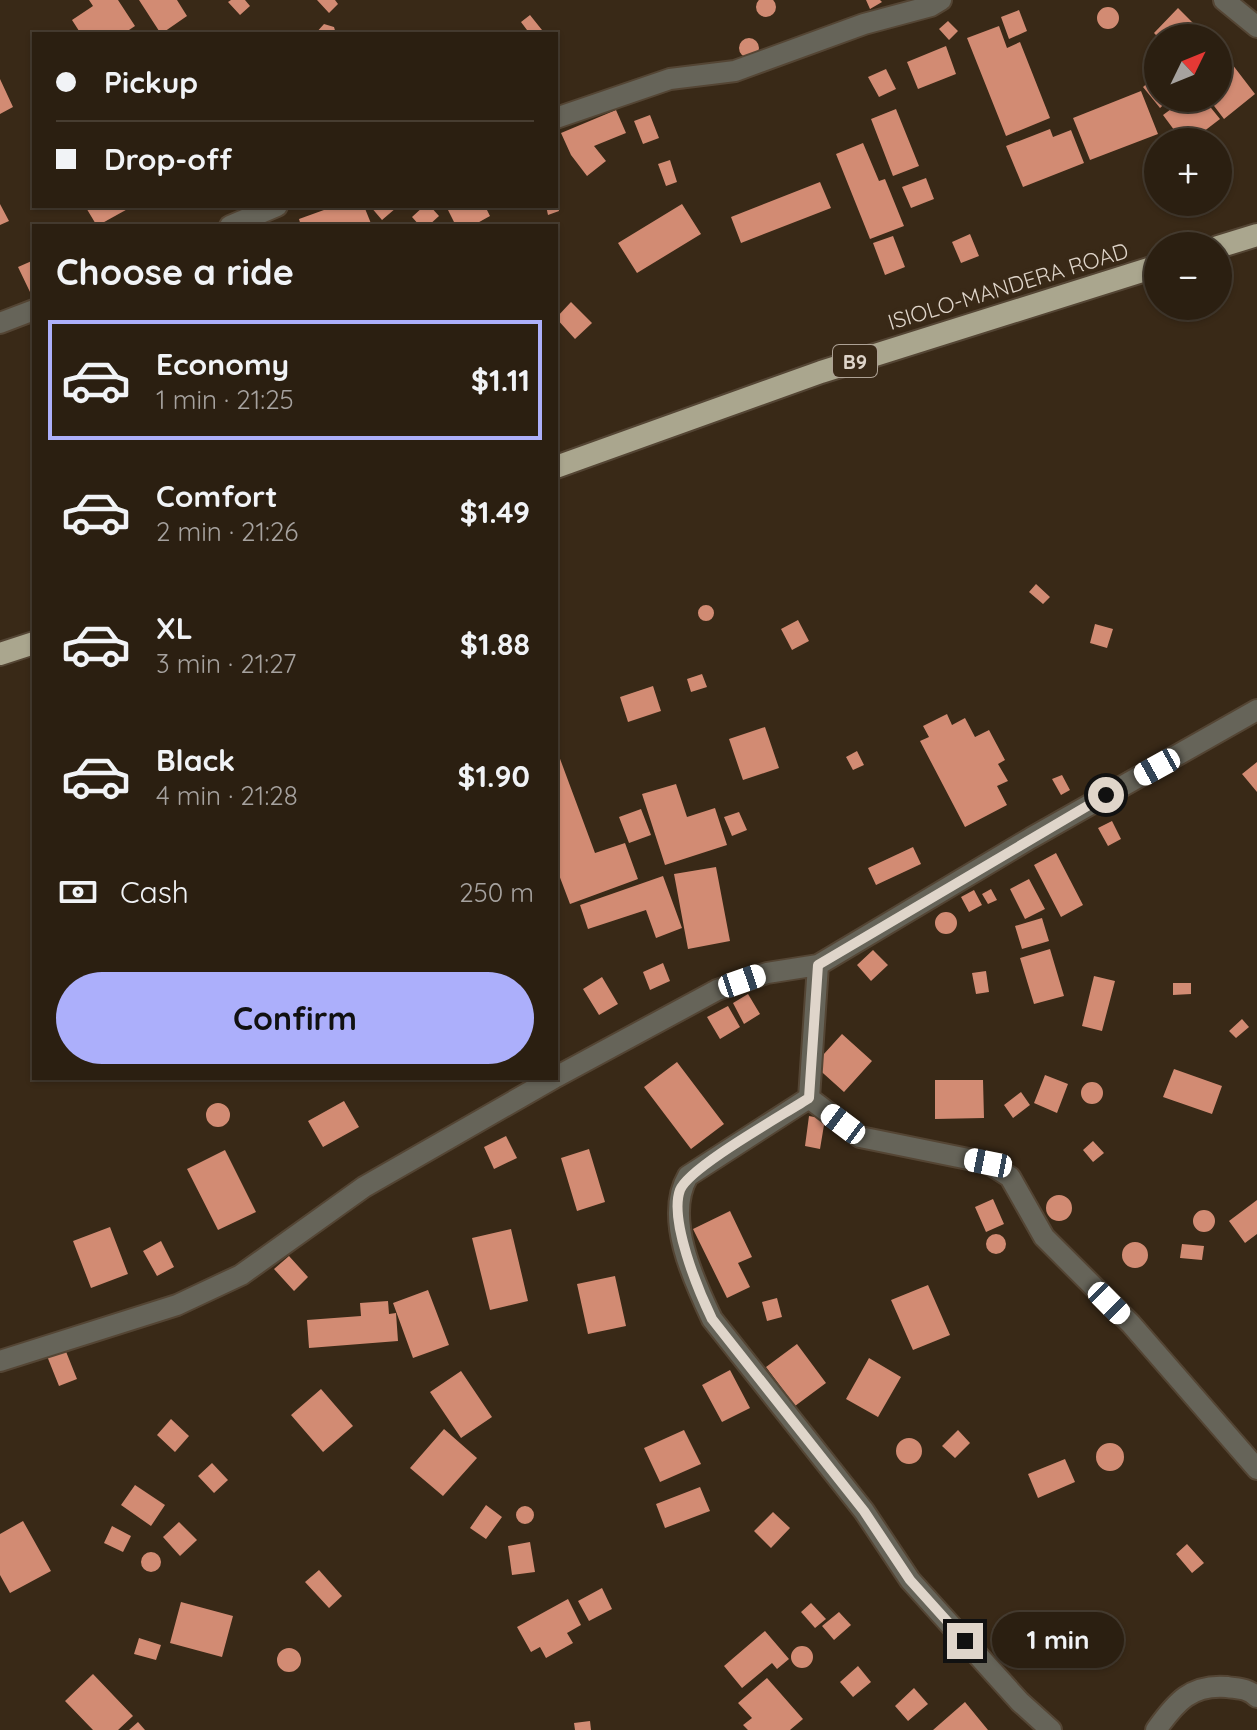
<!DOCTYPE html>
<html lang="en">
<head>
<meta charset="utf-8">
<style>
  :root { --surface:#2b1f11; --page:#33271a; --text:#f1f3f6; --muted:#a6a29f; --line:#473d31; --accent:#acaffb }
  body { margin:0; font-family:Quicksand,sans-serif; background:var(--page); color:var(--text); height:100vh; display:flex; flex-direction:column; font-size:30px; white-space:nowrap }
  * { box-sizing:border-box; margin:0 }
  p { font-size:26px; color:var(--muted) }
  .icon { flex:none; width:44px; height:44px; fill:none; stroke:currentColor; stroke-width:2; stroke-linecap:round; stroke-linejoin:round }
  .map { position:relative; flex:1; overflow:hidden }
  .side { position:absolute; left:32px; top:224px; width:526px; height:856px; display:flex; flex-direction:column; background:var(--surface); border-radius:0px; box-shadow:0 2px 6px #0004,0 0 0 2px var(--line) }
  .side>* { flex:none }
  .hud { position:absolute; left:32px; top:32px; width:526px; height:176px; border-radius:0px; box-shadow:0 2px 6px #0004,0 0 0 2px var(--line); display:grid; align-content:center; height:176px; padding:0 24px; background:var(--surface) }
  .needle { width:52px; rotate:47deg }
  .controls { position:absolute; left:1144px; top:24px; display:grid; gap:16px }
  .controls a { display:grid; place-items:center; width:88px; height:88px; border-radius:50%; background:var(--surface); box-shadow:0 2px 6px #0004,0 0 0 2px var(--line); font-size:40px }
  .end { position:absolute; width:36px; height:36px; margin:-18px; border:10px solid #dfd5ca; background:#111; box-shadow:0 0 0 4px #111 }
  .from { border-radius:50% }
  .bubble { position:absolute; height:56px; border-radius:28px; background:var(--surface); box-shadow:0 2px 6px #0004,0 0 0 2px var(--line); font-size:26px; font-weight:800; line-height:56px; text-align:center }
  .car { position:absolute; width:24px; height:48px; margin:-24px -12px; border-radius:10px; box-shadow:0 0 6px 2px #0007; background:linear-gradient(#fff 24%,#345 0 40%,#fff 0 76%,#345 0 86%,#fff 0) }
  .hud b { display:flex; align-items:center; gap:28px; height:76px; font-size:30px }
  .hud b+b { border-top:2px solid var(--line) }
  .hud i { width:20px; height:20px; background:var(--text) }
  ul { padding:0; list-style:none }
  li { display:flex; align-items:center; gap:24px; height:120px; margin:0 16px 12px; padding:0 8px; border:4px solid transparent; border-radius:0px }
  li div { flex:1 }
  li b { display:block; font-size:30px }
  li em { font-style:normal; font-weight:800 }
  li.on { border-color:var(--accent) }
  li>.icon { width:72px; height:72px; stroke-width:1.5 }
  h2 { padding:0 24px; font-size:36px; line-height:96px }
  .pay { display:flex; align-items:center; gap:20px; height:88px; padding:0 24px; font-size:30px }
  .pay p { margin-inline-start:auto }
  .action { display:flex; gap:16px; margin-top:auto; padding:16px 24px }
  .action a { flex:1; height:92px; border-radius:48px; background:var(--accent); color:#111; font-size:32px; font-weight:800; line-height:92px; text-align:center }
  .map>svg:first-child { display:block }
  .building { fill:#d28b73 }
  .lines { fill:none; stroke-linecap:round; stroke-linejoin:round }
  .minor-casing { stroke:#544534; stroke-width:24 }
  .tertiary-casing { stroke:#544534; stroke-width:24 }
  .trunk-casing { stroke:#544534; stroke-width:26 }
  .minor { stroke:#666459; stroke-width:20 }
  .tertiary { stroke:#666459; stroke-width:20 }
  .trunk { stroke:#aaa68e; stroke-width:22 }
  .route { stroke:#dfd5ca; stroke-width:10 }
  .labels { text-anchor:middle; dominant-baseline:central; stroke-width:8; stroke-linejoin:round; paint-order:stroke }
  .shield { fill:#392917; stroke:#ada194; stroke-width:2 }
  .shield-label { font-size:20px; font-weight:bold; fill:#dfd5ca }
  .street-label { font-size:22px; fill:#dfd5ca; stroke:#392917 }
</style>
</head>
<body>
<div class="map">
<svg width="1257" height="1730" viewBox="0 0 1257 1730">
  <rect width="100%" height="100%" fill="#392917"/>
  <path class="building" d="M756 7a10 10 0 1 1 20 0a10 10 0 1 1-20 0Z
    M 89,0 L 118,0 L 135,26 L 123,34 L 81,34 L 72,20 L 93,6 Z
    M 139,0 L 177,0 L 187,16 L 161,34 Z
    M 231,0 L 245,0 L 250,6 L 240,15 L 228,2 Z
    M 317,0 L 335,0 L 338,4 L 329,13 Z
    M 866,0 L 880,0 L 882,2 L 870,9 Z
    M1097 18a11 11 0 1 1 22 0a11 11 0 1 1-22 0Z
    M 1178,8 L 1208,38 L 1159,38 L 1154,33 Z
    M 1019,10 L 1027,31 L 1009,39 L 1001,17 Z
    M 530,15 L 542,30 L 537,34 L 530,34 L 521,22 Z
    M 948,21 L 958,31 L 949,40 L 939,29 Z
    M 324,24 L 334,27 L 336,34 L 315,34 Z
    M 999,26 L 1007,48 L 1020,42 L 1050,118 L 1006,136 L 967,38 Z
    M739 48a10 10 0 1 1 20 0a10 10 0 1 1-20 0Z
    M 946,46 L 956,74 L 918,89 L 907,62 Z
    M 1232,64 L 1255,94 L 1224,119 L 1208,98 L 1218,98 L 1218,75 Z
    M 886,69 L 896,89 L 879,97 L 868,77 Z
    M 1158,74 L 1158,98 L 1171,98 L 1160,108 L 1143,87 Z
    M 0,79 L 13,107 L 0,114 Z
    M 1141,91 L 1158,134 L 1090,160 L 1073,118 Z
    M 1186,98 L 1203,98 L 1220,119 L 1190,142 L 1183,142 L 1163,115 Z
    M 896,109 L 919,166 L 893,176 L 871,119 Z
    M 616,110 L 626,133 L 594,146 L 606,161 L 587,176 L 571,155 L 561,133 Z
    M 650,115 L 659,138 L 643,144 L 634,121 Z
    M 1050,129 L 1053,137 L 1071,130 L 1084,163 L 1023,187 L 1006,146 Z
    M 863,143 L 879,181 L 885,179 L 904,226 L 870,239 L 836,154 Z
    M 670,160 L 677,182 L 666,186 L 658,164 Z
    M 926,178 L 934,199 L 911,208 L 902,187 Z
    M 820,182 L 831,208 L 741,243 L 731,217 Z
    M 0,204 L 9,221 L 0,225 Z
    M 682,204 L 701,234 L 637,273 L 618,243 Z
    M 85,206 L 133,206 L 97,226 Z
    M 335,206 L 364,206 L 372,226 L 301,226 L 299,219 Z
    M 370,206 L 394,206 L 396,208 L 382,220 Z
    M 424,206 L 430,206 L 439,216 L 428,226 L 420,226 L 412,217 Z
    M 446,206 L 485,206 L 490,216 L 472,226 L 456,226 Z
    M 546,206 L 558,206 L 559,211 L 548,215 Z
    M 970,234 L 979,256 L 961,263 L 952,242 Z
    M 893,236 L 905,267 L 885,275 L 873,243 Z
    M 34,260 L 34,290 L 30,292 L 18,267 Z
    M 571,302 L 592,323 L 575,339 L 556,318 Z
    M 1036,584 L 1050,597 L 1043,604 L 1029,592 Z
    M698 613a8 8 0 1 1 16 0a8 8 0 1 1-16 0Z
    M 798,620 L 809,641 L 792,650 L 781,629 Z
    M 1095,624 L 1113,629 L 1107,648 L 1090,643 Z
    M 702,674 L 707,687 L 691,692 L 687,679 Z
    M 653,686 L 661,711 L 628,722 L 620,697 Z
    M 947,714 L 952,725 L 965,718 L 975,737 L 989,730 L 1005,760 L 998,764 L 1008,781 L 997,786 L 1007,805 L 965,827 L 920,741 L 929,737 L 923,726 Z
    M 765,727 L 779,768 L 743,780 L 729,739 Z
    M 556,748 L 595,853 L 625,843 L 638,879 L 570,904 L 556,867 Z
    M 857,751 L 864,765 L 853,770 L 846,757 Z
    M 1257,762 L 1257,792 L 1242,774 Z
    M 1062,775 L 1070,790 L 1061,795 L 1052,779 Z
    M 676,784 L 687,817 L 715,808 L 727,845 L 665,865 L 642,794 Z
    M 641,809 L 651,835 L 629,843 L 619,817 Z
    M 739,812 L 747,830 L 732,836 L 724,817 Z
    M 1112,821 L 1121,839 L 1108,846 L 1098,828 Z
    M 913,847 L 921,864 L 876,885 L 868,868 Z
    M 1056,853 L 1083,905 L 1061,917 L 1034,865 Z
    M 716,867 L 730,941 L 688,949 L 674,874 Z
    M 663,876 L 682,928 L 656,938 L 646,910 L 588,929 L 580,905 Z
    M 1029,879 L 1045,909 L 1025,919 L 1010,889 Z
    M 991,889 L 997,900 L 988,904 L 982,894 Z
    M 974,890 L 982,905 L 969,912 L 961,897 Z
    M935 923a11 11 0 1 1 22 0a11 11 0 1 1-22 0Z
    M 1042,918 L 1049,941 L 1022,949 L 1015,926 Z
    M 1050,949 L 1064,996 L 1034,1004 L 1020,958 Z
    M 873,950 L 888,965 L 871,981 L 857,965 Z
    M 663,963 L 670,981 L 650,990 L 643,972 Z
    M 986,971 L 989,992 L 976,994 L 972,973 Z
    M 1094,976 L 1115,981 L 1102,1031 L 1082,1026 Z
    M 602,977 L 618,1004 L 599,1015 L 583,989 Z
    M 1173,983 L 1191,983 L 1191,994 L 1173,995 Z
    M 748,994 L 760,1014 L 744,1024 L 733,1003 Z
    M 728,1006 L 740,1027 L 720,1039 L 707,1017 Z
    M 1242,1019 L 1249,1027 L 1236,1038 L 1229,1031 Z
    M 842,1034 L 872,1061 L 844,1092 L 814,1065 Z
    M 677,1062 L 724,1124 L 691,1149 L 644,1087 Z
    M 1174,1069 L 1222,1086 L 1212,1114 L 1163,1097 Z
    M 1045,1075 L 1068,1084 L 1057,1113 L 1034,1103 Z
    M 935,1080 L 983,1080 L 984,1118 L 935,1119 Z
    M1081 1093a11 11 0 1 1 22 0a11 11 0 1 1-22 0Z
    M 1021,1092 L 1030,1105 L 1013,1118 L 1004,1105 Z
    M 344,1101 L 359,1127 L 323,1147 L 308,1121 Z
    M206 1115a12 12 0 1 1 24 0a12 12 0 1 1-24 0Z
    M 809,1116 L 825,1119 L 820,1149 L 805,1146 Z
    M 506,1136 L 517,1158 L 494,1169 L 484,1147 Z
    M 1093,1141 L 1104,1153 L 1093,1162 L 1083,1150 Z
    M 589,1149 L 605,1202 L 577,1211 L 561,1158 Z
    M 225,1150 L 256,1212 L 218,1230 L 187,1169 Z
    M1046 1208a13 13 0 1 1 26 0a13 13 0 1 1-26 0Z
    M 993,1199 L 1004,1224 L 986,1232 L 975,1207 Z
    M 1257,1200 L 1257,1234 L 1245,1243 L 1229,1221 Z
    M1193 1221a11 11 0 1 1 22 0a11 11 0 1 1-22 0Z
    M 730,1211 L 752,1257 L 738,1263 L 750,1287 L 727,1298 L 693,1229 Z
    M 110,1227 L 128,1274 L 91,1288 L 73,1241 Z
    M 511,1229 L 528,1301 L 490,1310 L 472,1238 Z
    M986 1244a10 10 0 1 1 20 0a10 10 0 1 1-20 0Z
    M 161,1241 L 174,1267 L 157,1276 L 143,1251 Z
    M1122 1255a13 13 0 1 1 26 0a13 13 0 1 1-26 0Z
    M 1182,1244 L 1204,1246 L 1202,1260 L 1180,1258 Z
    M 289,1256 L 308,1277 L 294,1291 L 274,1269 Z
    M 615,1276 L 626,1326 L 588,1334 L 577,1284 Z
    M 928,1285 L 950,1335 L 913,1350 L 891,1300 Z
    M 428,1290 L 449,1345 L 413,1358 L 393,1303 Z
    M 777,1298 L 782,1317 L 767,1321 L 762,1302 Z
    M 388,1301 L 389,1314 L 396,1313 L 398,1341 L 309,1348 L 307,1320 L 361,1316 L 360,1303 Z
    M 797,1344 L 826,1383 L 795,1406 L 766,1367 Z
    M 65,1349 L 77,1379 L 59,1386 L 47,1356 Z
    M 869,1358 L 901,1377 L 878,1417 L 846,1399 Z
    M 730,1370 L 750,1408 L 722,1422 L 702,1385 Z
    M 461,1371 L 492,1417 L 461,1438 L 430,1392 Z
    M 321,1389 L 353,1426 L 323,1452 L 291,1415 Z
    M 171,1419 L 189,1436 L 175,1452 L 157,1435 Z
    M 444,1429 L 477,1458 L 443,1496 L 410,1468 Z
    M 684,1430 L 701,1464 L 660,1482 L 644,1448 Z
    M 958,1430 L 970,1443 L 955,1458 L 942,1446 Z
    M896 1451a13 13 0 1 1 26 0a13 13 0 1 1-26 0Z
    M1096 1457a14 14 0 1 1 28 0a14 14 0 1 1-28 0Z
    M 1065,1459 L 1075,1482 L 1038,1498 L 1028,1474 Z
    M 212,1463 L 228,1480 L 214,1493 L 198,1476 Z
    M 135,1485 L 165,1505 L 151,1526 L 121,1505 Z
    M 700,1487 L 710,1511 L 665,1528 L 656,1504 Z
    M 486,1505 L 502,1517 L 486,1539 L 470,1528 Z
    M516 1515a9 9 0 1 1 18 0a9 9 0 1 1-18 0Z
    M 773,1512 L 790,1528 L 771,1548 L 754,1531 Z
    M 23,1521 L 51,1571 L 10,1593 L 0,1575 L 0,1534 Z
    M 179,1522 L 197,1540 L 180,1556 L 163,1537 Z
    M 112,1526 L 131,1536 L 123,1552 L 104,1543 Z
    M 530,1542 L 535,1572 L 512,1575 L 508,1546 Z
    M 1187,1544 L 1204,1563 L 1192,1573 L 1176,1554 Z
    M141 1562a10 10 0 1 1 20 0a10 10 0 1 1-20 0Z
    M 319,1570 L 342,1596 L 329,1608 L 305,1582 Z
    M 602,1588 L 612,1609 L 589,1621 L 578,1601 Z
    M 568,1599 L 581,1625 L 567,1633 L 573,1643 L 546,1658 L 540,1647 L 531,1652 L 517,1627 Z
    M 181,1602 L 233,1616 L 222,1657 L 170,1643 Z
    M 811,1603 L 826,1619 L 815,1628 L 801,1612 Z
    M 839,1612 L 851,1625 L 834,1640 L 822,1626 Z
    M 765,1631 L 789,1659 L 777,1669 L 772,1663 L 742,1688 L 724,1666 Z
    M 139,1638 L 161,1645 L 156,1660 L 134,1654 Z
    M791 1657a11 11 0 1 1 22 0a11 11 0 1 1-22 0Z
    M277 1660a12 12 0 1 1 24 0a12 12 0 1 1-24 0Z
    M 858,1666 L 871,1682 L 853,1697 L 840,1682 Z
    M 93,1674 L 133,1716 L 118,1730 L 93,1730 L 65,1701 Z
    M 767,1678 L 803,1719 L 790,1730 L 748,1730 L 743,1725 L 752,1718 L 738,1703 Z
    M 914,1688 L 928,1704 L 908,1721 L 895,1706 Z
    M 965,1702 L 988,1730 L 933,1730 Z
    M 590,1721 L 591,1730 L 575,1730 L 574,1723 Z
    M 138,1722 L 145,1730 L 129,1730 Z"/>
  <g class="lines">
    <defs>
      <path id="minor" d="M 556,118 L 670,79 L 735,71 L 864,24 L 931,6 L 941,0
        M 230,226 L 277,206
        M 0,323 L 34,310
        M 818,965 L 809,1098 L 688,1176 C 664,1217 693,1279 712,1319 L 864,1511 L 910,1580 L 1020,1702 L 1051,1730
        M 556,1077 L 717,990 L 767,973 L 818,965 L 1031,838 L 1257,710
        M 809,1098 L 860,1137 L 988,1163 L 1010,1177 L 1044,1237 L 1131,1324 L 1257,1469
        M 0,1361 L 177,1305 L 241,1275 L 364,1187 L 554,1078
        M 1156,1730 C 1176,1702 1191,1684 1227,1687 C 1240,1689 1247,1688 1257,1697"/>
      <path id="tertiary" d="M 1224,0 L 1257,27"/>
      <path id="trunk" d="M 1218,247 L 1257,235
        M 556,467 L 821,372 L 1158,266
        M 0,654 L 34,643"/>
    </defs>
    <use href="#minor" class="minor-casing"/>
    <use href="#tertiary" class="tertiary-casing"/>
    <use href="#trunk" class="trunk-casing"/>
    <use href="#minor" class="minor"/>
    <use href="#tertiary" class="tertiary"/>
    <use href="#trunk" class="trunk"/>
  </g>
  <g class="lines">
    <path class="route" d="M 965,1641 L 910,1580 L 864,1511 L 712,1319 C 698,1290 669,1220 680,1190 C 689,1167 783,1115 809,1098 L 818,965 L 1106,795"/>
  </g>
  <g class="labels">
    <rect class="shield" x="833" y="345" width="44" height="32" rx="6"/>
    <g class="shield-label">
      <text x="855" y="361">B9</text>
    </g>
    <g class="street-label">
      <text transform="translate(1008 286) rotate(-17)">ISIOLO-MANDERA ROAD</text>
    </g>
  </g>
</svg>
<div class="controls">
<a><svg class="needle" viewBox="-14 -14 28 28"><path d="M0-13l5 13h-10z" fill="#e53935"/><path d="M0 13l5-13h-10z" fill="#a6a29f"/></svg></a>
<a>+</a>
<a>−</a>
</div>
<i class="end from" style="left:1106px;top:795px"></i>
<i class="end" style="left:965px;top:1641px"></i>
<div class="bubble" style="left:992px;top:1612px;width:132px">1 min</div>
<i class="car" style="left:1157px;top:767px;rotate:241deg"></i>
<i class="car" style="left:742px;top:981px;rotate:71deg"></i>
<i class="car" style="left:843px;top:1124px;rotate:307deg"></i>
<i class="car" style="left:988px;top:1163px;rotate:281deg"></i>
<i class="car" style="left:1109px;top:1303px;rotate:135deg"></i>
<div class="hud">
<b><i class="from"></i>Pickup</b>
<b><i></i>Drop-off</b>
</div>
<section class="side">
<h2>Choose a ride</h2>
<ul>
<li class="on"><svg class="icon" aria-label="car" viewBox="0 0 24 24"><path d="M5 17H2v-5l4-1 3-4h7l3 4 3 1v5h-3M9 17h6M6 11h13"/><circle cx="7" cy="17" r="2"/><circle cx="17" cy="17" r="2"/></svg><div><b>Economy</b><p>1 min · 21:25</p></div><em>$1.11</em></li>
<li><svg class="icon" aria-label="car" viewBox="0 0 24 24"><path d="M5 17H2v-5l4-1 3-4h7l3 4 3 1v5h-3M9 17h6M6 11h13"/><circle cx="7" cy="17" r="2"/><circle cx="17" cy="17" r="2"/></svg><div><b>Comfort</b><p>2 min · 21:26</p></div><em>$1.49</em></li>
<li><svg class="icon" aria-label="car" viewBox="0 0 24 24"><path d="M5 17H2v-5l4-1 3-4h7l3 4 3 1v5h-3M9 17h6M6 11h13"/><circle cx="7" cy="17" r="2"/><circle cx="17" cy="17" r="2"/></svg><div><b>XL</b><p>3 min · 21:27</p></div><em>$1.88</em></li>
<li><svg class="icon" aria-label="car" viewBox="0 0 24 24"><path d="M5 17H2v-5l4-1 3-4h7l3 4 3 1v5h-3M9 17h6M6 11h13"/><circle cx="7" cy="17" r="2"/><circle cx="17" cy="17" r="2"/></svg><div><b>Black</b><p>4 min · 21:28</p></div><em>$1.90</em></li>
</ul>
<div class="pay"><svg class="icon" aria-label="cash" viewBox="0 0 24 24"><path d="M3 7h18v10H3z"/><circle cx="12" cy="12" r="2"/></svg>Cash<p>250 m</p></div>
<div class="action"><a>Confirm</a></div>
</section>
</div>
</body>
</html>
